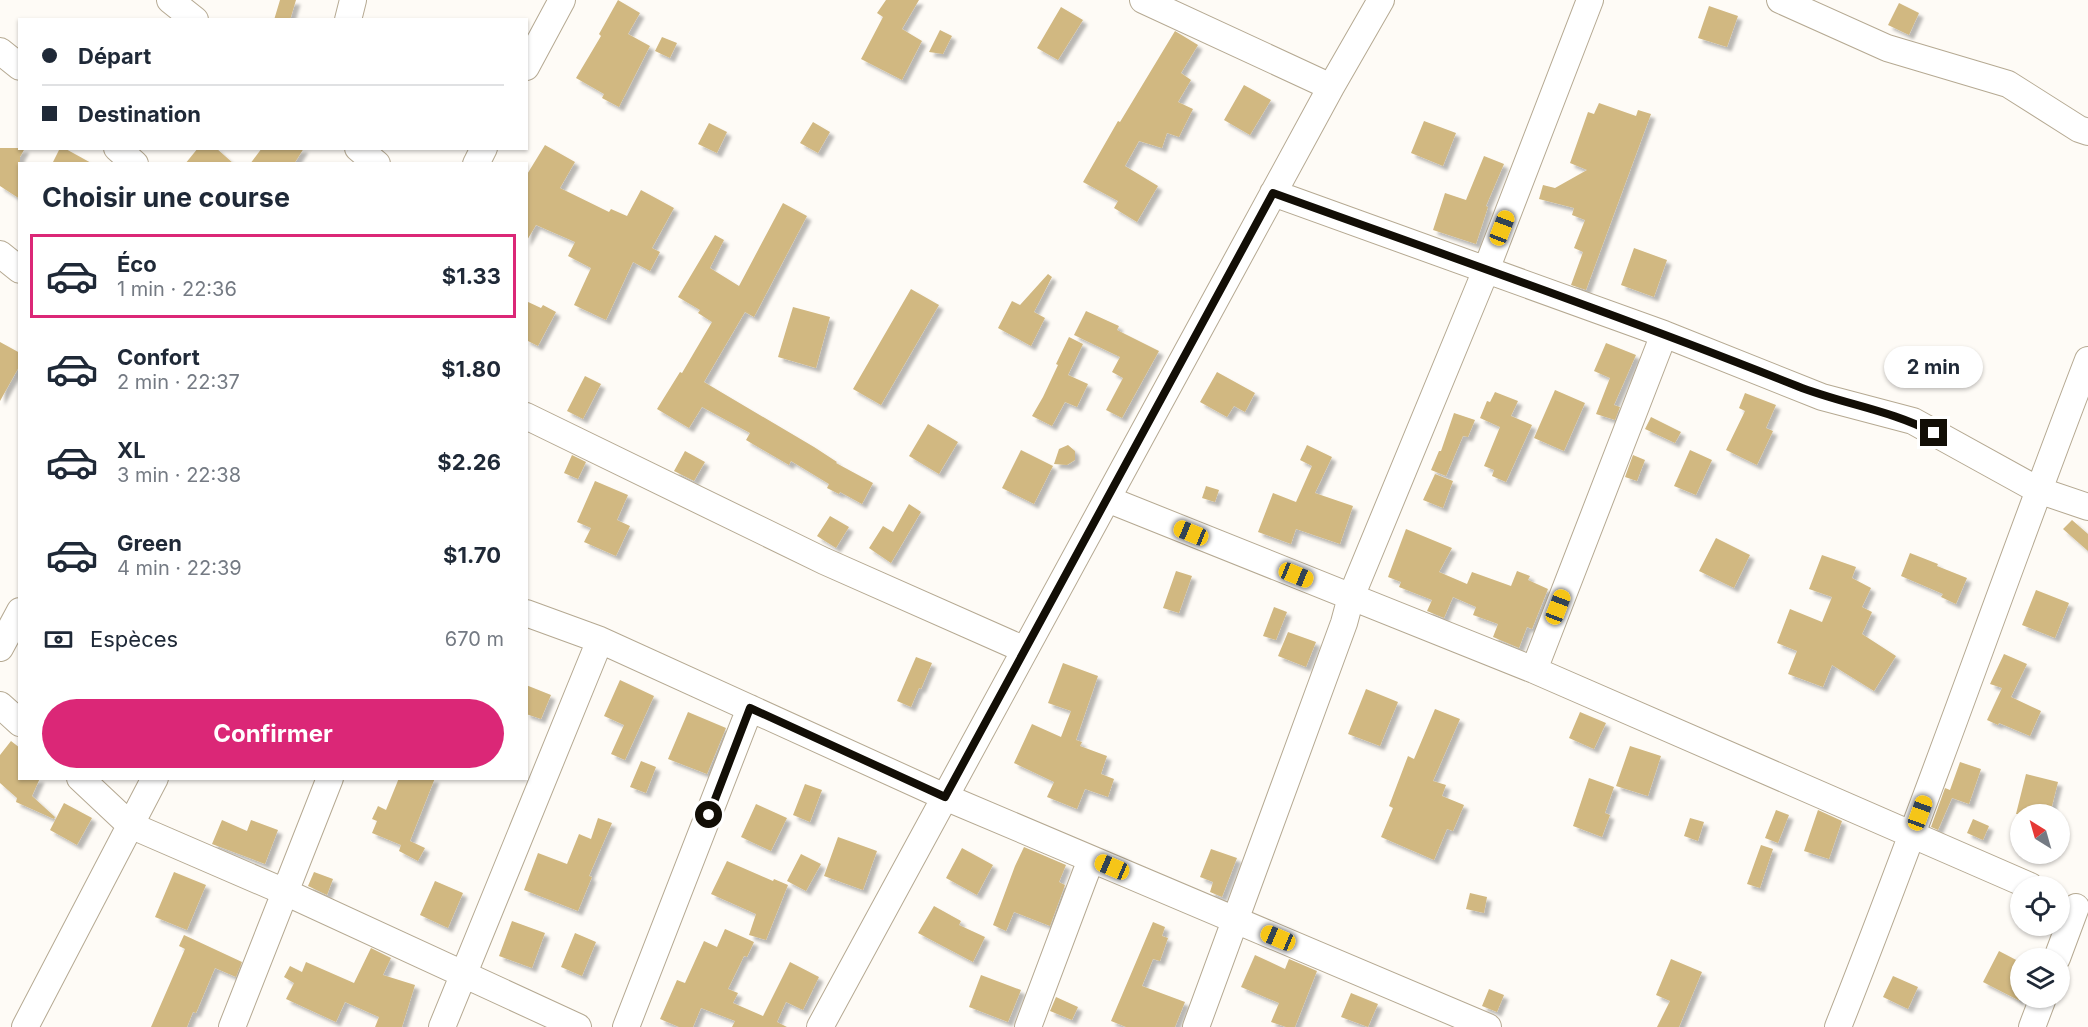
<!DOCTYPE html>
<html lang="fr">
<head>
<meta charset="utf-8">
<style>
  :root { --surface:#fff; --page:#f2f2f3; --text:#1f2937; --muted:#747a83; --line:#e0e1e3; --accent:#db2777 }
  body { margin:0; font-family:Inter,sans-serif; background:var(--page); color:var(--text); height:100vh; display:flex; flex-direction:column; font-size:22px; white-space:nowrap }
  * { box-sizing:border-box; margin:0 }
  p { font-size:20px; color:var(--muted) }
  .icon { flex:none; width:33px; height:33px; fill:none; stroke:currentColor; stroke-width:2; stroke-linecap:round; stroke-linejoin:round }
  .map { position:relative; flex:1; overflow:hidden }
  .drawer { position:absolute; left:18px; top:162px; width:510px; height:618px; display:flex; flex-direction:column; background:var(--surface); border-radius:0px; box-shadow:0 2px 4px #0004 }
  .drawer>* { flex:none }
  .top-card { position:absolute; left:18px; top:18px; width:510px; height:132px; border-radius:0px; box-shadow:0 2px 4px #0004; display:grid; align-content:center; height:132px; padding:0 24px; background:var(--surface) }
  .needle { width:39px; rotate:323deg }
  .tools { position:absolute; left:2010px; top:804px; display:grid; gap:12px }
  .tools a { display:grid; place-items:center; width:60px; height:60px; border-radius:50%; background:var(--surface); box-shadow:0 2px 4px #0004; font-size:30px }
  .end { position:absolute; width:27px; height:27px; margin:-14px; border:8px solid #120e06; background:#fff; box-shadow:0 0 0 3px #fff }
  .from { border-radius:50% }
  .bubble { position:absolute; height:42px; border-radius:21px; background:var(--surface); box-shadow:0 2px 4px #0004; font-size:20px; font-weight:700; line-height:42px; text-align:center }
  .car { position:absolute; width:18px; height:36px; margin:-18px -9px; border-radius:8px; box-shadow:0 0 4px 2px #0007; background:linear-gradient(#f5c518 24%,#345 0 40%,#f5c518 0 76%,#345 0 86%,#f5c518 0) }
  .top-card b { display:flex; align-items:center; gap:21px; height:57px; font-size:22px }
  .top-card b+b { border-top:2px solid var(--line) }
  .top-card i { width:15px; height:15px; background:var(--text) }
  ul { padding:0; list-style:none }
  li { display:flex; align-items:center; gap:18px; height:84px; margin:0 12px 9px; padding:0 12px; border:3px solid transparent; border-radius:0px }
  li div { flex:1 }
  li b { display:block; font-size:22px }
  li em { font-style:normal; font-weight:700 }
  li.on { border-color:var(--accent) }
  li>.icon { width:54px; height:54px; stroke-width:1.5 }
  h2 { padding:0 24px; font-size:27px; line-height:72px }
  .pay { display:flex; align-items:center; gap:15px; height:66px; padding:0 24px; font-size:22px }
  .pay p { margin-inline-start:auto }
  .primary-button { display:flex; gap:12px; margin-top:auto; padding:12px 24px }
  .primary-button a { flex:1; height:69px; border-radius:36px; background:var(--accent); color:#fff; font-size:24px; font-weight:700; line-height:69px; text-align:center }
  .map>svg:first-child { display:block }
  .building { fill:#d1b881; filter:url(#shadow) }
  .lines { fill:none; stroke-linecap:round; stroke-linejoin:round }
  .minor-casing { stroke:#b5a992; stroke-width:28 }
  .minor { stroke:#fff; stroke-width:26 }
  .route { stroke:#120e06; stroke-width:8 }
</style>
</head>
<body>
<div class="map">
<svg width="2088" height="1027" viewBox="0 0 2088 1027">
  <defs>
    <filter id="shadow"><feDropShadow dx="4.5" dy="4.5" stdDeviation="1.5" flood-color="#0004"/></filter>
  </defs>
  <rect width="100%" height="100%" fill="#fefbf6"/>
  <path class="building" d="M 280,0 L 296,0 L 290,20 L 274,20 Z
    M 618,0 L 640,13 L 628,34 L 650,46 L 619,107 L 602,98 L 604,94 L 576,78 L 601,36 L 599,34 Z
    M 886,0 L 919,0 L 902,29 L 922,41 L 902,80 L 861,59 L 883,17 L 877,13 Z
    M 1899,3 L 1919,13 L 1909,35 L 1888,25 Z
    M 1709,6 L 1738,16 L 1727,47 L 1698,38 Z
    M 1061,7 L 1083,20 L 1058,60 L 1037,48 Z
    M 940,30 L 952,36 L 943,54 L 929,52 Z
    M 1175,31 L 1198,45 L 1181,73 L 1191,80 L 1178,102 L 1193,109 L 1179,137 L 1167,133 L 1162,148 L 1139,141 L 1125,166 L 1158,186 L 1137,222 L 1114,208 L 1118,201 L 1083,182 L 1118,121 L 1120,122 Z
    M 662,37 L 677,43 L 670,58 L 655,51 Z
    M 1244,85 L 1271,100 L 1250,135 L 1224,120 Z
    M 1599,103 L 1636,116 L 1638,110 L 1651,114 L 1586,290 L 1571,285 L 1583,252 L 1574,248 L 1585,220 L 1572,215 L 1574,208 L 1539,199 L 1543,185 L 1555,188 L 1587,170 L 1570,163 L 1588,112 L 1594,114 Z
    M 1424,121 L 1456,133 L 1443,166 L 1411,153 Z
    M 813,122 L 830,132 L 818,153 L 800,143 Z
    M 709,123 L 727,132 L 717,153 L 698,144 Z
    M 545,145 L 575,162 L 560,188 L 609,212 L 611,209 L 627,216 L 641,190 L 674,208 L 652,248 L 660,252 L 650,271 L 633,262 L 606,320 L 574,305 L 591,268 L 568,256 L 575,242 L 536,225 L 526,242 L 526,176 Z
    M 0,148 L 25,148 L 20,157 L 20,199 L 0,186 Z
    M 60,148 L 64,148 L 93,164 L 52,164 Z
    M 198,148 L 216,148 L 234,164 L 185,164 Z
    M 262,148 L 304,148 L 294,164 L 250,164 Z
    M 1484,156 L 1504,164 L 1486,206 L 1488,207 L 1476,244 L 1433,230 L 1445,193 L 1466,200 Z
    M 783,203 L 807,216 L 754,317 L 745,312 L 704,382 L 814,447 L 837,462 L 836,463 L 873,483 L 862,504 L 840,492 L 839,494 L 827,488 L 829,484 L 791,461 L 789,465 L 746,440 L 750,433 L 702,407 L 689,428 L 657,409 L 680,372 L 682,373 L 712,322 L 698,313 L 700,310 L 678,297 L 715,235 L 724,240 L 710,268 L 739,286 Z
    M 1634,248 L 1667,260 L 1654,297 L 1621,285 Z
    M 1048,274 L 1052,277 L 1034,312 L 1045,318 L 1031,346 L 998,328 L 1012,301 L 1020,305 Z
    M 911,289 L 939,305 L 881,405 L 853,389 Z
    M 526,301 L 541,308 L 543,305 L 556,312 L 538,346 L 526,340 Z
    M 793,307 L 830,317 L 816,368 L 778,357 Z
    M 1086,311 L 1119,326 L 1117,330 L 1159,351 L 1122,418 L 1106,410 L 1123,378 L 1112,372 L 1120,357 L 1074,335 Z
    M 1069,337 L 1083,344 L 1068,375 L 1088,384 L 1077,407 L 1065,402 L 1052,426 L 1032,416 L 1043,397 L 1058,365 L 1056,364 Z
    M 0,342 L 20,353 L 20,365 L 0,401 Z
    M 1606,343 L 1636,355 L 1614,405 L 1620,407 L 1615,420 L 1596,414 L 1610,378 L 1594,371 Z
    M 1217,372 L 1255,393 L 1245,412 L 1234,406 L 1227,417 L 1200,402 Z
    M 585,376 L 601,384 L 583,419 L 567,411 Z
    M 1555,390 L 1585,403 L 1564,451 L 1534,438 Z
    M 1495,392 L 1518,401 L 1511,416 L 1532,425 L 1506,482 L 1492,476 L 1494,470 L 1484,466 L 1500,427 L 1480,418 L 1487,401 L 1490,402 Z
    M 1745,393 L 1776,405 L 1766,428 L 1773,431 L 1757,465 L 1726,450 L 1745,411 L 1739,408 Z
    M 1454,413 L 1475,420 L 1468,437 L 1463,436 L 1446,476 L 1431,470 L 1439,451 L 1441,451 Z
    M 1651,417 L 1681,432 L 1675,443 L 1645,429 Z
    M 928,424 L 958,442 L 939,474 L 909,456 Z
    M 1068,445 L 1075,451 L 1075,460 L 1067,465 L 1054,464 L 1059,449 Z
    M 1307,445 L 1332,457 L 1315,493 L 1353,506 L 1340,544 L 1296,529 L 1291,544 L 1258,532 L 1273,493 L 1296,502 L 1312,466 L 1300,460 Z
    M 1021,450 L 1053,466 L 1034,504 L 1002,488 Z
    M 1690,450 L 1712,460 L 1696,495 L 1674,486 Z
    M 685,451 L 705,462 L 694,481 L 674,471 Z
    M 572,455 L 586,462 L 578,479 L 564,473 Z
    M 1633,455 L 1645,460 L 1637,481 L 1625,477 Z
    M 1435,474 L 1453,481 L 1443,508 L 1423,500 Z
    M 595,481 L 628,495 L 617,520 L 630,526 L 616,556 L 584,542 L 591,528 L 577,522 Z
    M 1206,486 L 1219,490 L 1215,502 L 1202,498 Z
    M 909,504 L 921,512 L 891,563 L 869,548 L 883,526 L 893,532 Z
    M 830,516 L 849,527 L 836,548 L 817,536 Z
    M 2072,520 L 2088,534 L 2088,551 L 2063,529 Z
    M 1406,529 L 1452,548 L 1439,572 L 1467,584 L 1472,572 L 1511,586 L 1517,571 L 1530,576 L 1528,580 L 1548,589 L 1532,629 L 1527,627 L 1519,648 L 1493,637 L 1498,624 L 1473,615 L 1476,607 L 1453,597 L 1444,618 L 1427,611 L 1432,600 L 1399,587 L 1401,582 L 1388,577 Z
    M 1716,538 L 1750,555 L 1734,588 L 1699,571 Z
    M 1910,553 L 1938,564 L 1937,566 L 1967,578 L 1956,604 L 1941,597 L 1943,594 L 1901,576 Z
    M 1822,555 L 1856,567 L 1852,578 L 1871,588 L 1862,607 L 1872,612 L 1862,634 L 1896,656 L 1874,691 L 1832,665 L 1823,687 L 1788,674 L 1797,651 L 1777,643 L 1790,609 L 1822,622 L 1832,597 L 1809,589 Z
    M 1176,571 L 1192,576 L 1179,613 L 1163,608 Z
    M 2036,590 L 2069,603 L 2055,638 L 2022,625 Z
    M 1274,607 L 1287,612 L 1276,640 L 1263,636 Z
    M 1288,632 L 1316,642 L 1306,667 L 1278,656 Z
    M 2004,654 L 2027,664 L 2011,697 L 2041,711 L 2030,736 L 1999,723 L 1998,725 L 1987,720 L 2002,688 L 1990,684 Z
    M 916,657 L 932,663 L 921,689 L 919,688 L 911,707 L 897,701 Z
    M 1063,663 L 1098,676 L 1076,740 L 1082,742 L 1080,746 L 1107,756 L 1101,774 L 1114,779 L 1108,797 L 1085,789 L 1077,809 L 1047,797 L 1054,782 L 1014,763 L 1032,724 L 1061,737 L 1071,711 L 1048,703 Z
    M 620,680 L 654,696 L 625,760 L 611,754 L 624,725 L 604,716 Z
    M 526,685 L 551,695 L 541,719 L 526,714 Z
    M 1366,689 L 1398,702 L 1380,746 L 1348,734 Z
    M 1435,709 L 1460,719 L 1433,781 L 1446,785 L 1442,796 L 1464,805 L 1453,831 L 1447,829 L 1434,860 L 1381,837 L 1393,808 L 1389,806 L 1408,756 L 1414,759 Z
    M 688,712 L 726,728 L 707,774 L 668,759 Z
    M 1580,712 L 1606,723 L 1594,749 L 1569,738 Z
    M 11,741 L 20,748 L 20,778 L 40,778 L 32,796 L 55,817 L 54,819 L 16,802 L 17,798 L 0,783 L 0,755 Z
    M 1630,746 L 1661,756 L 1648,796 L 1616,786 Z
    M 641,761 L 656,767 L 646,793 L 630,787 Z
    M 1960,762 L 1981,769 L 1969,804 L 1952,798 L 1938,830 L 1931,827 L 1945,788 L 1950,790 Z
    M 2026,774 L 2058,782 L 2050,814 L 2016,814 Z
    M 399,778 L 435,778 L 410,841 L 425,848 L 418,861 L 399,851 L 401,845 L 372,833 L 377,821 L 372,819 L 378,806 L 386,810 Z
    M 1589,778 L 1614,787 L 1605,813 L 1610,815 L 1602,837 L 1573,826 Z
    M 805,784 L 822,790 L 810,822 L 793,815 Z
    M 64,803 L 92,818 L 77,845 L 50,830 Z
    M 756,804 L 787,818 L 771,851 L 741,837 Z
    M 1776,810 L 1789,815 L 1778,843 L 1765,838 Z
    M 1818,810 L 1842,821 L 1829,859 L 1804,851 Z
    M 598,818 L 612,823 L 589,876 L 592,877 L 578,911 L 524,890 L 538,853 L 567,864 L 579,834 L 591,839 Z
    M 1690,818 L 1704,822 L 1698,841 L 1684,836 Z
    M 1973,819 L 1989,826 L 1983,840 L 1967,833 Z
    M 222,820 L 247,831 L 251,820 L 278,830 L 265,864 L 212,844 Z
    M 838,837 L 877,851 L 863,890 L 824,876 Z
    M 1761,845 L 1773,849 L 1760,888 L 1747,884 Z
    M 1024,847 L 1066,865 L 1059,882 L 1065,885 L 1050,926 L 1014,912 L 1006,931 L 993,925 L 1015,866 Z
    M 962,848 L 993,865 L 977,895 L 946,878 Z
    M 1211,849 L 1237,858 L 1222,897 L 1210,892 L 1213,882 L 1200,877 Z
    M 801,854 L 821,864 L 806,891 L 787,881 Z
    M 727,861 L 773,881 L 774,879 L 788,885 L 766,940 L 749,935 L 756,914 L 711,894 Z
    M 174,872 L 206,885 L 187,930 L 155,917 Z
    M 314,872 L 333,879 L 327,895 L 308,886 Z
    M 435,881 L 463,893 L 448,928 L 420,915 Z
    M 1470,893 L 1487,897 L 1484,913 L 1466,909 Z
    M 934,906 L 961,921 L 959,925 L 985,937 L 973,962 L 918,933 Z
    M 512,921 L 545,933 L 532,968 L 499,956 Z
    M 1153,922 L 1165,927 L 1162,936 L 1168,938 L 1160,961 L 1153,959 L 1142,986 L 1185,1002 L 1175,1027 L 1126,1027 L 1111,1021 Z
    M 725,929 L 754,942 L 747,957 L 744,956 L 728,989 L 738,993 L 733,1003 L 763,1016 L 790,962 L 819,977 L 803,1010 L 786,1002 L 777,1022 L 787,1027 L 732,1027 L 735,1021 L 701,1008 L 693,1027 L 679,1027 L 660,1019 L 677,980 L 685,983 L 704,941 L 717,947 Z
    M 575,933 L 596,942 L 582,976 L 561,967 Z
    M 184,935 L 242,962 L 236,977 L 215,968 L 196,1013 L 193,1012 L 187,1027 L 151,1027 L 185,949 L 179,946 Z
    M 371,948 L 391,958 L 383,975 L 415,985 L 402,1027 L 375,1027 L 379,1017 L 345,1002 L 336,1022 L 286,999 L 294,983 L 284,977 L 290,966 L 302,972 L 306,962 L 354,983 Z
    M 1999,951 L 2020,962 L 2020,1001 L 1983,982 Z
    M 1255,955 L 1285,969 L 1289,959 L 1317,971 L 1295,1027 L 1286,1027 L 1271,1022 L 1279,1003 L 1241,987 Z
    M 1671,959 L 1702,972 L 1679,1027 L 1657,1027 L 1670,1001 L 1656,995 Z
    M 981,975 L 1021,990 L 1008,1022 L 969,1007 Z
    M 1893,976 L 1918,987 L 1908,1009 L 1883,997 Z
    M 1489,989 L 1504,995 L 1497,1012 L 1482,1006 Z
    M 1351,993 L 1378,1004 L 1368,1027 L 1341,1017 Z
    M 1056,997 L 1078,1007 L 1072,1020 L 1050,1011 Z"/>
  <g class="lines">
    <defs>
      <path id="minor" d="M 170,0 L 195,20
        M 1143,0 L 1331,87 L 1381,0
        M 1780,0 L 1887,48 L 2008,84 L 2079,129 L 2088,132
        M 348,20 L 353,0
        M 0,51 L 20,67
        M 526,67 L 562,0
        M 117,148 L 135,164
        M 358,148 L 377,164
        M 476,164 L 484,148
        M 1273,193 L 1664,334 L 1534,670
        M 0,254 L 20,270
        M 1664,334 L 1822,397 L 1913,421 L 2038,490 L 2088,507
        M 526,416 L 824,561 L 1025,650
        M 1107,499 L 1534,670 L 2030,886
        M 526,613 L 600,640 L 945,797 L 1488,1027
        M 0,648 L 20,611
        M 0,705 L 20,723
        M 80,778 L 130,825 L 285,892 L 578,1027
        M 2057,958 L 2076,907
        M 25,1027 L 155,778
        M 232,1027 L 330,778
        M 442,1027 L 600,640
        M 626,1027 L 750,708
        M 820,1027 L 1331,87
        M 1028,1027 L 1091,859
        M 1196,1027 L 1344,623 L 1351,597 L 1486,270 L 1590,0
        M 1838,1027 C 1926,806 2003,581 2088,360
        M 2032,1027 L 2043,998"/>
    </defs>
    <use href="#minor" class="minor-casing"/>
    <use href="#minor" class="minor"/>
  </g>
  <g class="lines">
    <path class="route" d="M 709,815 L 750,708 L 945,797 L 1273,193 C 1448,256 1624,317 1797,386 C 1842,404 1891,410 1934,433"/>
  </g>
</svg>
<div class="tools">
<a><svg class="needle" viewBox="-14 -14 28 28"><path d="M0-13l5 13h-10z" fill="#e53935"/><path d="M0 13l5-13h-10z" fill="#747a83"/></svg></a>
<a><svg class="icon" aria-label="locate" viewBox="0 0 24 24"><circle cx="12" cy="12" r="6"/><path d="M12 2v4M12 18v4M2 12h4M18 12h4"/></svg></a>
<a><svg class="icon" aria-label="layers" viewBox="0 0 24 24"><path d="M12 4l9 5-9 5-9-5zM3 14l9 5 9-5"/></svg></a>
</div>
<i class="end from" style="left:709px;top:815px"></i>
<i class="end" style="left:1934px;top:433px"></i>
<div class="bubble" style="left:1884px;top:346px;width:99px">2 min</div>
<i class="car" style="left:1502px;top:228px;rotate:21deg"></i>
<i class="car" style="left:1191px;top:533px;rotate:292deg"></i>
<i class="car" style="left:1296px;top:575px;rotate:112deg"></i>
<i class="car" style="left:1558px;top:607px;rotate:21deg"></i>
<i class="car" style="left:1920px;top:813px;rotate:20deg"></i>
<i class="car" style="left:1112px;top:867px;rotate:293deg"></i>
<i class="car" style="left:1278px;top:938px;rotate:293deg"></i>
<div class="top-card">
<b><i class="from"></i>Départ</b>
<b><i></i>Destination</b>
</div>
<section class="drawer">
<h2>Choisir une course</h2>
<ul>
<li class="on"><svg class="icon" aria-label="car" viewBox="0 0 24 24"><path d="M5 17H2v-5l4-1 3-4h7l3 4 3 1v5h-3M9 17h6M6 11h13"/><circle cx="7" cy="17" r="2"/><circle cx="17" cy="17" r="2"/></svg><div><b>Éco</b><p>1 min · 22:36</p></div><em>$1.33</em></li>
<li><svg class="icon" aria-label="car" viewBox="0 0 24 24"><path d="M5 17H2v-5l4-1 3-4h7l3 4 3 1v5h-3M9 17h6M6 11h13"/><circle cx="7" cy="17" r="2"/><circle cx="17" cy="17" r="2"/></svg><div><b>Confort</b><p>2 min · 22:37</p></div><em>$1.80</em></li>
<li><svg class="icon" aria-label="car" viewBox="0 0 24 24"><path d="M5 17H2v-5l4-1 3-4h7l3 4 3 1v5h-3M9 17h6M6 11h13"/><circle cx="7" cy="17" r="2"/><circle cx="17" cy="17" r="2"/></svg><div><b>XL</b><p>3 min · 22:38</p></div><em>$2.26</em></li>
<li><svg class="icon" aria-label="car" viewBox="0 0 24 24"><path d="M5 17H2v-5l4-1 3-4h7l3 4 3 1v5h-3M9 17h6M6 11h13"/><circle cx="7" cy="17" r="2"/><circle cx="17" cy="17" r="2"/></svg><div><b>Green</b><p>4 min · 22:39</p></div><em>$1.70</em></li>
</ul>
<div class="pay"><svg class="icon" aria-label="cash" viewBox="0 0 24 24"><path d="M3 7h18v10H3z"/><circle cx="12" cy="12" r="2"/></svg>Espèces<p>670 m</p></div>
<div class="primary-button"><a>Confirmer</a></div>
</section>
</div>
</body>
</html>
